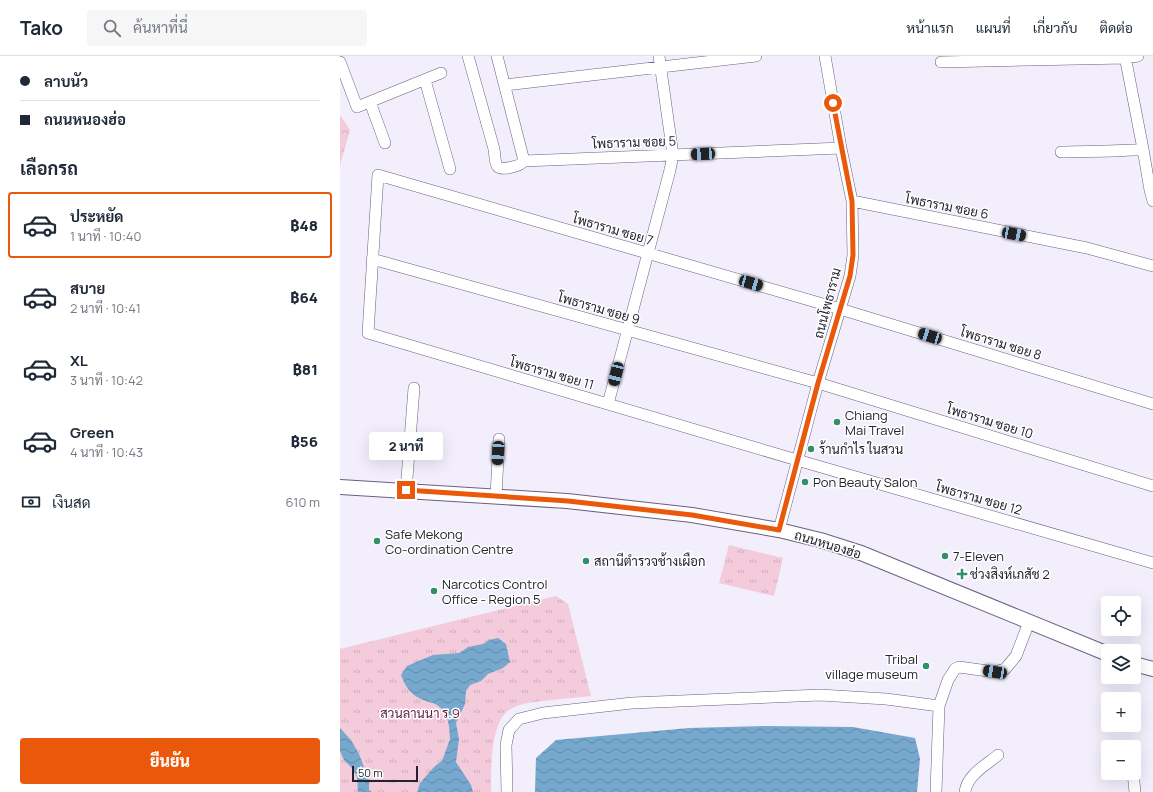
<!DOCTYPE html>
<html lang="th">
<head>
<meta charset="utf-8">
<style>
  :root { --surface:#fff; --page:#f6f6f7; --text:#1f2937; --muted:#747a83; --line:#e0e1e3; --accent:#ea580c }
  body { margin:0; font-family:Manrope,Sarabun,sans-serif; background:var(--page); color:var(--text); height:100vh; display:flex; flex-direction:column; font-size:15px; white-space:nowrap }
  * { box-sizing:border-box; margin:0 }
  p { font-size:13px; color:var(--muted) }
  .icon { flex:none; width:22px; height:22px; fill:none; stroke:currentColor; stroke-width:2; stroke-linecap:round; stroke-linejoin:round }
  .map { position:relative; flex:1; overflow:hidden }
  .details { display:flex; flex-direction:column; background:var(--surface); width:340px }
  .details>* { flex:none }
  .guide { display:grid; align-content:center; height:88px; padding:0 20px; background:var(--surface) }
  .fabs { position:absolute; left:761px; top:540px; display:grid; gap:8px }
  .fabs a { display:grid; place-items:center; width:40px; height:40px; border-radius:4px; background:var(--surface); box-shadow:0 4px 16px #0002; font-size:20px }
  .scale { position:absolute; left:12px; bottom:10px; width:66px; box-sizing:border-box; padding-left:4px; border:2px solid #25222f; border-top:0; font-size:11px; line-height:14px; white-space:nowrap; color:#25222f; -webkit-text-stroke:3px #fff; paint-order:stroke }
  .end { position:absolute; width:18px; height:18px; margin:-9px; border:5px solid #ea580c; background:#fff; box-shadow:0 0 0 2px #fff }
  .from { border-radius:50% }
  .bubble { position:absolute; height:28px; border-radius:4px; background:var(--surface); box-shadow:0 4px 16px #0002; font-size:13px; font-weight:800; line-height:28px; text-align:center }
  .car { position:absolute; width:12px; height:24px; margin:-12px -6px; border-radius:5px; box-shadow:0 0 3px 1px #0007; background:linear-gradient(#222 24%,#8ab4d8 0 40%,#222 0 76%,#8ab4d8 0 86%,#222 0) }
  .guide b { display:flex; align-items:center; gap:14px; height:38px; font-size:15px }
  .guide b+b { border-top:1px solid var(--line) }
  .guide i { width:10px; height:10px; background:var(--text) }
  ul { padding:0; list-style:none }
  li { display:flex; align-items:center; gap:12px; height:66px; margin:0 8px 6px; padding:0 12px; border:2px solid transparent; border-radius:4px }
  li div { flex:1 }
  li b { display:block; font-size:15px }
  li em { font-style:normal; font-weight:800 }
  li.active { border-color:var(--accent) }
  li>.icon { width:36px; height:36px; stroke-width:1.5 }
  h2 { padding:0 20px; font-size:18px; line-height:48px }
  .pay { display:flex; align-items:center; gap:10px; height:44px; padding:0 20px; font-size:15px }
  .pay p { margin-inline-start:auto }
  .action { display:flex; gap:8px; margin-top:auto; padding:8px 20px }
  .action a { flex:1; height:46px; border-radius:4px; background:var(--accent); color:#fff; font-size:16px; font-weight:800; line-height:46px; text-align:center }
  header { display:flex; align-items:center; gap:24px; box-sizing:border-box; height:56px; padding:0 20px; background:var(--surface); border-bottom:1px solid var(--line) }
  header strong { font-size:19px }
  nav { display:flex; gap:22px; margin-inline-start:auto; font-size:14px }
  .search { width:280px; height:36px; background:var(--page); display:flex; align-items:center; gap:10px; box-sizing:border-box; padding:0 14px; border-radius:4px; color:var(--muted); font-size:15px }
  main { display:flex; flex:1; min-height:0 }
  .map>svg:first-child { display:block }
  .grass { fill:url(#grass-tufts) }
  .forest { fill:url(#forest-crowns) }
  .water { fill:url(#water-waves) }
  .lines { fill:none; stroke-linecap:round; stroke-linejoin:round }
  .minor-casing { stroke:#69607f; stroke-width:12 }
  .major-casing { stroke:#69607f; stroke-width:16 }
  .minor { stroke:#fff; stroke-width:11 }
  .major { stroke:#fff; stroke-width:14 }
  .route { stroke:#ea580c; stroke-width:5 }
  .poi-dot { fill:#338f67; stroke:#fff; stroke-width:1.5 }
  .labels { text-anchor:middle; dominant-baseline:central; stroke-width:3; stroke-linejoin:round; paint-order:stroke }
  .street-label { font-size:13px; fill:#25222f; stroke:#fff }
  .poi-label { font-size:13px; fill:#25222f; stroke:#fff; text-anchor:start }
  .park-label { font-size:13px; fill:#5f1b3f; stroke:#fff }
</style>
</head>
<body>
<header>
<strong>Tako</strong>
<div class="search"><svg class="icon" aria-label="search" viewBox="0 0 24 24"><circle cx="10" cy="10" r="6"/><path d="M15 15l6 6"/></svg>ค้นหาที่นี่</div>
<nav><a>หน้าแรก</a><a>แผนที่</a><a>เกี่ยวกับ</a><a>ติดต่อ</a></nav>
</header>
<main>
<section class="details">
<div class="guide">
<b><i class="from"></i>ลาบนัว</b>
<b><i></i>ถนนหนองฮ่อ</b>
</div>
<h2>เลือกรถ</h2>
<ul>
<li class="active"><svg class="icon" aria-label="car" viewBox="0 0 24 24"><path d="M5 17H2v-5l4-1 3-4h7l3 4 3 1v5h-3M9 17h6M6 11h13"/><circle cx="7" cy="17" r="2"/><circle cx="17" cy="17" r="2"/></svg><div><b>ประหยัด</b><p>1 นาที · 10:40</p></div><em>฿48</em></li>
<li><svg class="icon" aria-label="car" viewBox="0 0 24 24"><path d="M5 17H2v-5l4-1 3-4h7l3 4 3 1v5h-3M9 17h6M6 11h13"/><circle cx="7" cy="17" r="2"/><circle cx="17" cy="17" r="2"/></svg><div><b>สบาย</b><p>2 นาที · 10:41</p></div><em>฿64</em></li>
<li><svg class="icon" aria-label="car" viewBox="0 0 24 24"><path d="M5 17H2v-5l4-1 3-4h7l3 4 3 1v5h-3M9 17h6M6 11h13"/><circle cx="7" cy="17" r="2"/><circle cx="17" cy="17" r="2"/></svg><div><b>XL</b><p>3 นาที · 10:42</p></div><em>฿81</em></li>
<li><svg class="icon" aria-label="car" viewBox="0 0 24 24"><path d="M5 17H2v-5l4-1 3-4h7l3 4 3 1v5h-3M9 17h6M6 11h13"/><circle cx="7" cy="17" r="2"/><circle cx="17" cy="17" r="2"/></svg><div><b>Green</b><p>4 นาที · 10:43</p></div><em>฿56</em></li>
</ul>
<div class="pay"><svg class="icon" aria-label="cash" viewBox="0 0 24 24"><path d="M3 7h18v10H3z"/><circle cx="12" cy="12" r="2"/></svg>เงินสด<p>610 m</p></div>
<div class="action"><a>ยืนยัน</a></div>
</section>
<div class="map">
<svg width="813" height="736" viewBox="0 0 813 736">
  <defs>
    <pattern id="grass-tufts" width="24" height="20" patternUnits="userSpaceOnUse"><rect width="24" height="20" fill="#f3cbdb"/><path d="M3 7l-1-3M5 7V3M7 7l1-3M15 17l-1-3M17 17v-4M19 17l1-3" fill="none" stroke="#d0aebc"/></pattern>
    <pattern id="forest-crowns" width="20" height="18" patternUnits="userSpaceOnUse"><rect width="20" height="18" fill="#f3cbdb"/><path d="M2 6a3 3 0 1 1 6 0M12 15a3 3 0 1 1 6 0" fill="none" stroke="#d0aebc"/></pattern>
    <pattern id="water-waves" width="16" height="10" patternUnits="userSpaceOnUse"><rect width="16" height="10" fill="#77a8ce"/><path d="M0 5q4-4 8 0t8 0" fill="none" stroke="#6188a8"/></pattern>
  </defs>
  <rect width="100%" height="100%" fill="#f2eefc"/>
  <path class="grass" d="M 389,489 L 443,502 L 434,540 L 379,527 Z
    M 216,540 L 228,548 L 251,640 C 238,641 225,643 211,644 C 197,646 182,646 169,654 C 150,667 151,715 151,736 L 0,736 L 0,593 Z"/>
  <path class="forest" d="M 0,59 L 10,74 L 0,109 Z"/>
  <path class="water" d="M 158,582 L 166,588 L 170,606 L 163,612 L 148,618 L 141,625 L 130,629 L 126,635 L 125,648 L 116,667 L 119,683 L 116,706 L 131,729 L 133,736 L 77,736 L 80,727 L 95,710 L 102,705 L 110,683 L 109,670 L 106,656 C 102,653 98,649 93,647 C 89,646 85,645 81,643 C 70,638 65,630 61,619 L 67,610 L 93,599 L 119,597 L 128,591 L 143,588 L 149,584 Z
    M 426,670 L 513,671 L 575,682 L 580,703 L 577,736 L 195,736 L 196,702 L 216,684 L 349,672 Z
    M 0,672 L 11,684 L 19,698 L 29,724 L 29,734 L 32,736 L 18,736 L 17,721 L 12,712 L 4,704 L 0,695 Z"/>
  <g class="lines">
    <defs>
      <path id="minor" d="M 128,0 L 154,93 C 156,108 154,116 172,111 C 177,110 181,109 184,105
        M 157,0 L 184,105
        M 785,0 L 803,93 L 810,134 L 813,145
        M 0,6 L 17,51 L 101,17
        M 601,6 L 785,2 L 798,0
        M 85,24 L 110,113
        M 165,29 L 416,0
        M 30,46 L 45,87
        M 721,96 C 749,95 776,96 803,93
        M 184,105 L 501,92
        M 512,145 L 747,192 L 813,210
        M 32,203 L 478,327 L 813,430
        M 268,348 L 330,114 L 333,99 L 319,0
        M 813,348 L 500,253 L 38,119 L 28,277 L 457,404 L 813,507
        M 66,435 L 74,332
        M 156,440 L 159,383
        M 439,474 L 478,327 L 510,220 L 513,199 L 512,145 L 501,92 L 485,0
        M 793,717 L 795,736
        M 167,736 L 166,689 L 169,674 L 179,663 L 203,657 L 292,647 L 480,639 L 546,643 L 599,650
        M 596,736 L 599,650 L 608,624 L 615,613 L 619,611 L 655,616 L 665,613 L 676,600 L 689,566
        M 625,736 C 627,719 646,709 658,699"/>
      <path id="major" d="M 0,431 L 227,445 L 352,459 L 439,474 L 480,484 L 521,497 L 768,598
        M 794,608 L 813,613"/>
    </defs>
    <use href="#minor" class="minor-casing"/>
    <use href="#major" class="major-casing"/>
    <use href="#minor" class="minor"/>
    <use href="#major" class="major"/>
  </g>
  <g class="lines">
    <path class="route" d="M 66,434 L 228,445 L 352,459 L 439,474 L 478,327 L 510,220 L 513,199 L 512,145 L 493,47"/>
  </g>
  <g class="poi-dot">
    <circle cx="497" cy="366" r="4"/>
    <circle cx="471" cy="393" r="4"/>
    <circle cx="465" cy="426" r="4"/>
    <circle cx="37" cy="485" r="4"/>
    <circle cx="605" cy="500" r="4"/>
    <circle cx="246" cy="505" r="4"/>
    <path d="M620 512h4v4h4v4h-4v4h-4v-4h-4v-4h4z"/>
    <circle cx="94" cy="535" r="4"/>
    <circle cx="586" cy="610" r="4"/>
  </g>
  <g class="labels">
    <g class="street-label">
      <text transform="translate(294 86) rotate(-2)">โพธาราม ซอย 5</text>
      <text transform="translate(607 150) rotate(11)">โพธาราม ซอย 6</text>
      <text transform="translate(273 173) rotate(16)">โพธาราม ซอย 7</text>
      <text transform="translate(487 247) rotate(-75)">ถนนโพธาราม</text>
      <text transform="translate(259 252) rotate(16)">โพธาราม ซอย 9</text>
      <text transform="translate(661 287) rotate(17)">โพธาราม ซอย 8</text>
      <text transform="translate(212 317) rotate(16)">โพธาราม ซอย 11</text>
      <text transform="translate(650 365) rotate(17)">โพธาราม ซอย 10</text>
      <text transform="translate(639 442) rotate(16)">โพธาราม ซอย 12</text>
      <text transform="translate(488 488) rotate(17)">ถนนหนองฮ่อ</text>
    </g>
    <g class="poi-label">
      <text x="505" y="359">Chiang<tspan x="505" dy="15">Mai Travel</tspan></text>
      <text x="479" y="393">ร้านกำไร ในสวน</text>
      <text x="473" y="426">Pon Beauty Salon</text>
      <text x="45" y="478">Safe Mekong<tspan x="45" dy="15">Co-ordination Centre</tspan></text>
      <text x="613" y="500">7-Eleven</text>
      <text x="254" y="505">สถานีตำรวจช้างเผือก</text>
      <text x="630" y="518">ช่วงสิงห์เภสัช 2</text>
      <text x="102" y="528">Narcotics Control<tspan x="102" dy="15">Office - Region 5</tspan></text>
      <text x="578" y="603" text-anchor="end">Tribal<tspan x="578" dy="15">village museum</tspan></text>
    </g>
    <g class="park-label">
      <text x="80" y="657">สวนลานนา ร.9</text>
    </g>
  </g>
</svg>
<div class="fabs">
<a><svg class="icon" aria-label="locate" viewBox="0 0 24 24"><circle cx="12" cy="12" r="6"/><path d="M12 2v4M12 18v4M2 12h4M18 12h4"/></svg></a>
<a><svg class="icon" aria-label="layers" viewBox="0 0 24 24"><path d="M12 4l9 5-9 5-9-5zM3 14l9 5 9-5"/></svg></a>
<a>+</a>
<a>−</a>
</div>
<div class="scale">50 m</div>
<i class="end from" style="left:493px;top:47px"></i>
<i class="end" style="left:66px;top:434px"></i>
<div class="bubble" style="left:29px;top:376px;width:74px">2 นาที</div>
<i class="car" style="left:363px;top:98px;rotate:267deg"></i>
<i class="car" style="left:674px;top:178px;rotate:101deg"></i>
<i class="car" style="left:411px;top:227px;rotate:106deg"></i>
<i class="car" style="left:590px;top:280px;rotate:287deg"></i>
<i class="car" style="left:276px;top:318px;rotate:194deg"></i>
<i class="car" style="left:158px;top:397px;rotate:183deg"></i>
<i class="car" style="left:655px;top:616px;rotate:279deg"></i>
</div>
</main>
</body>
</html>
